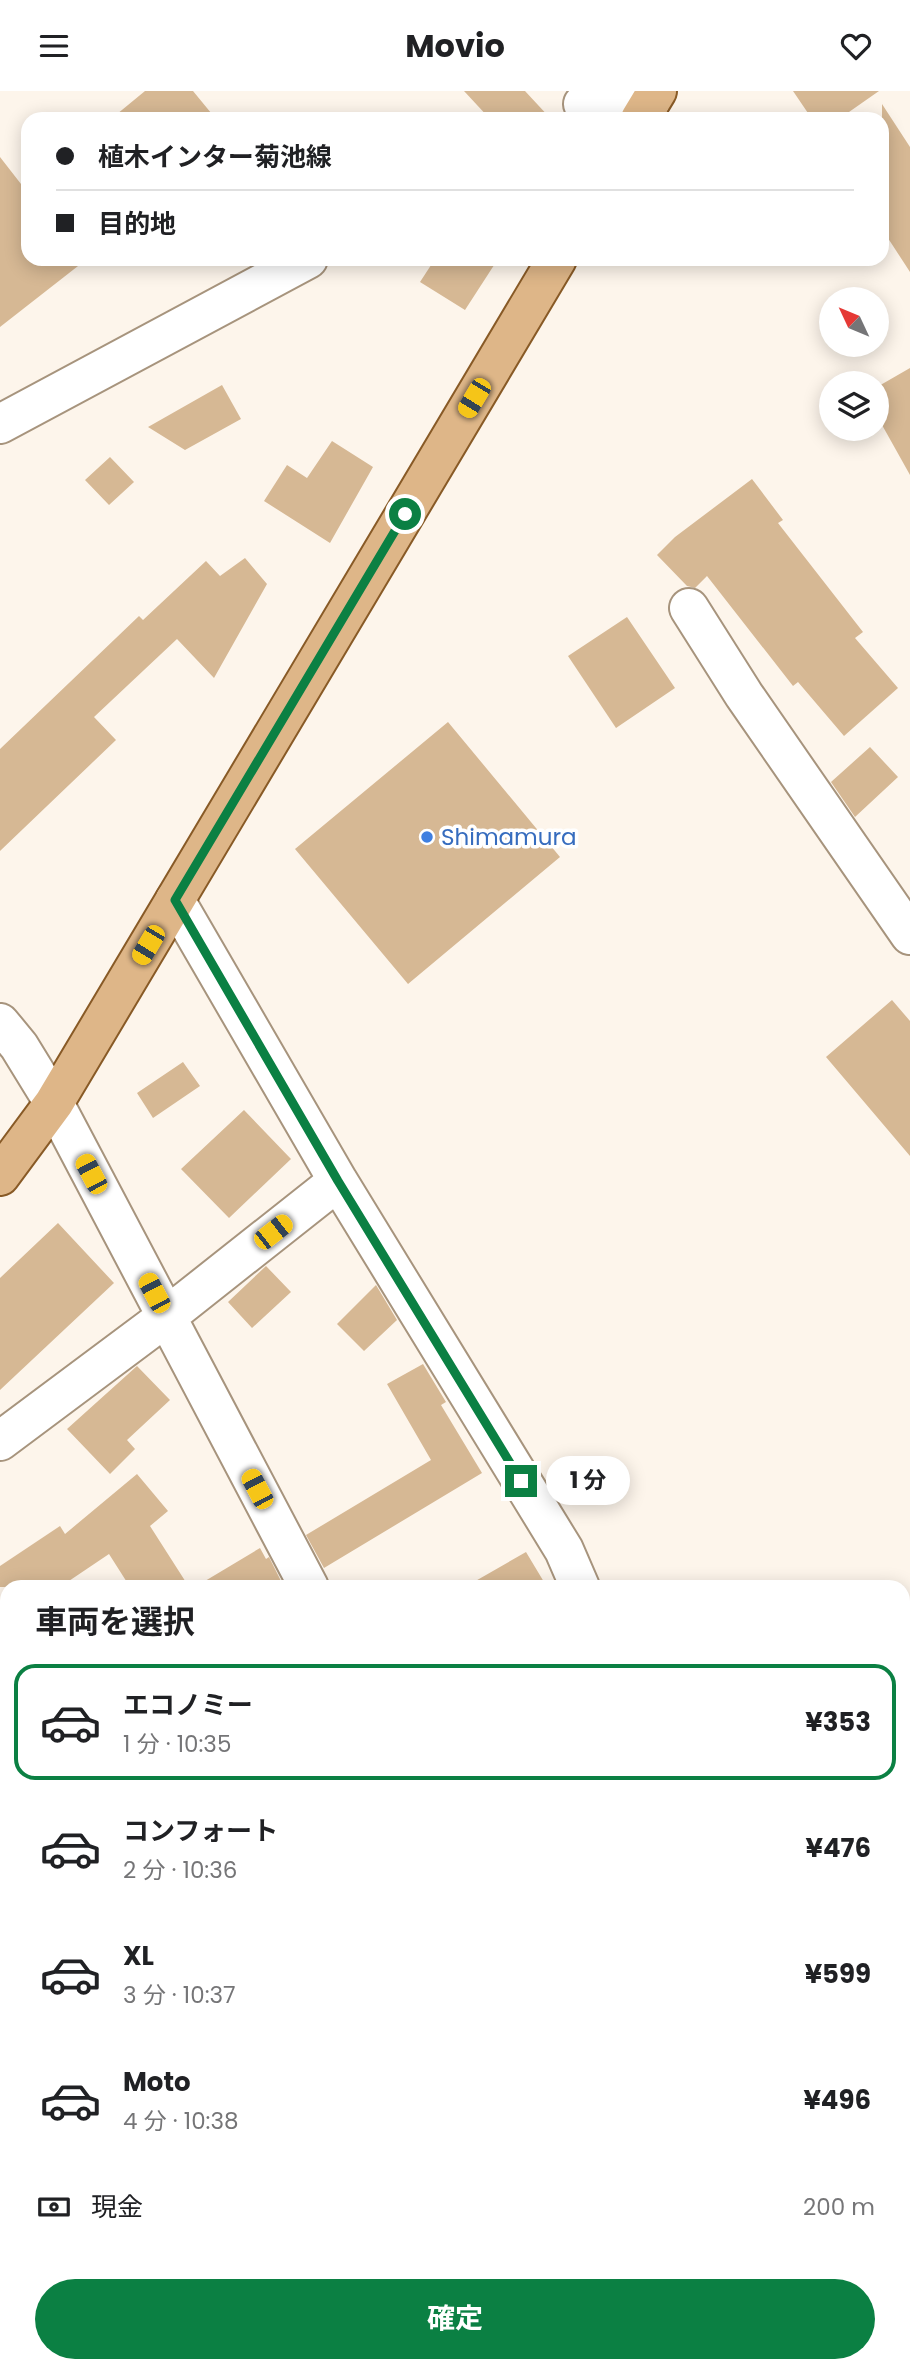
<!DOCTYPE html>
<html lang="ja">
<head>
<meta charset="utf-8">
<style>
  :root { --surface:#fff; --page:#f6f6f6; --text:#202124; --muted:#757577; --line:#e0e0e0; --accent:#0b8043 }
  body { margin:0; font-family:Poppins,"Noto Sans JP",sans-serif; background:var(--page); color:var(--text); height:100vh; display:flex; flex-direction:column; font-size:26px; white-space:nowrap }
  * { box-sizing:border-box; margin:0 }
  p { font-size:23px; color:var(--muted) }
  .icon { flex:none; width:38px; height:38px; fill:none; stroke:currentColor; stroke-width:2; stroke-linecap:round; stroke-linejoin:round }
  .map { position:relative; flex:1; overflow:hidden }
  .side { position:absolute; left:0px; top:1489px; width:910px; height:793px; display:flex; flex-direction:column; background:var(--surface); border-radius:21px 21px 0 0; box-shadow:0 4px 18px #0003 }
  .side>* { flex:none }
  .guide { position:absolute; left:21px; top:21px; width:868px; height:154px; border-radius:21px; box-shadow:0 4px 18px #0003; display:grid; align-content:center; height:154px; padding:0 35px; background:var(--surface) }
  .needle { width:46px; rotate:314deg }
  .controls { position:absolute; left:819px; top:196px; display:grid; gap:14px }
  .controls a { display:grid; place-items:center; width:70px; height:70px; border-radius:50%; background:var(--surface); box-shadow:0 4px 18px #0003; font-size:35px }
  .end { position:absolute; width:32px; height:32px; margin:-16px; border:9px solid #0b8043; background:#fff; box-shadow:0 0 0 4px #fff }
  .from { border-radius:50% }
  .bubble { position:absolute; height:49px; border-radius:24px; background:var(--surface); box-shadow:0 4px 18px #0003; font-size:23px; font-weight:700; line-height:49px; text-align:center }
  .car { position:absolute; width:21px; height:42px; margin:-21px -10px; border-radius:9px; box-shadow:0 0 5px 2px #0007; background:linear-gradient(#f5c518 24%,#345 0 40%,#f5c518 0 76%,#345 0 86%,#f5c518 0) }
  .guide b { display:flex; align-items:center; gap:24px; height:66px; font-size:26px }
  .guide b+b { border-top:2px solid var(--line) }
  .guide i { width:18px; height:18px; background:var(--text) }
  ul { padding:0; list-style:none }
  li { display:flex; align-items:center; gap:21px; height:116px; margin:0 14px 10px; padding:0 21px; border:4px solid transparent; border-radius:21px }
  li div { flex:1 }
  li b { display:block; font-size:26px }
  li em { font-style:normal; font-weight:700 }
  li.selected { border-color:var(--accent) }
  li>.icon { width:63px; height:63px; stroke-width:1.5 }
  h2 { padding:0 35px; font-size:32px; line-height:84px }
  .pay { display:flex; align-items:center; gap:18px; height:77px; padding:0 35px; font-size:26px }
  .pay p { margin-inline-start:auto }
  .action { display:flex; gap:14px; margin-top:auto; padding:14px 35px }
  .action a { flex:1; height:80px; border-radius:42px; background:var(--accent); color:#fff; font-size:28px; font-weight:700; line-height:80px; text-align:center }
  header { display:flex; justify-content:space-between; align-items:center; height:91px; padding:0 35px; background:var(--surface); font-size:32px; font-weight:700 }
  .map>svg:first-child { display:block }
  .building { fill:#d6b894 }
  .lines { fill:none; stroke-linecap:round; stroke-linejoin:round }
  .minor-casing { stroke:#a7947d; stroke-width:42 }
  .major-casing { stroke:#885a26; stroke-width:42 }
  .path { stroke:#908981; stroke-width:4.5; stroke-dasharray:3.5 5; stroke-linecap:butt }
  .minor { stroke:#fff; stroke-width:38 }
  .major { stroke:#deb688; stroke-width:38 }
  .route { stroke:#0b8043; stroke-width:9 }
  .shop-dot { fill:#3f7fe0; stroke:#fff; stroke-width:2.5 }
  .labels { text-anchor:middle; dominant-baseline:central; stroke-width:7; stroke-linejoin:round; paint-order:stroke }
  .shop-label { font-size:23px; fill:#366cbe; stroke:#fff; text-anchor:start }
</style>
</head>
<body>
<header><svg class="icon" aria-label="menu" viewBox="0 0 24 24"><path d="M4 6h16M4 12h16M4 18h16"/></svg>Movio<svg class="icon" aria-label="heart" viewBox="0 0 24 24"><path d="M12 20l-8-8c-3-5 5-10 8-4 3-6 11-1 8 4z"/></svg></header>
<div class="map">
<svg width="910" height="2281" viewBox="0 0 910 2281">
  <rect width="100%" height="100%" fill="#fdf5eb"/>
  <path class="building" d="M 145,0 L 193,0 L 216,28 L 111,28 Z
    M 464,0 L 525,0 L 551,28 L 490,28 Z
    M 793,0 L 879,0 L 839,28 L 812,28 Z
    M 882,13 L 910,56 L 910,181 L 882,138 Z
    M 0,66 L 28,102 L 28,168 L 87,168 L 0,236 Z
    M 435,168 L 498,168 L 465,219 L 420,191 Z
    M 910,277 L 910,384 L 877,325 L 877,296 Z
    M 222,294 L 241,328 L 185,359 L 148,336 Z
    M 332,350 L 373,376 L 330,452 L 264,410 L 287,374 L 307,387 Z
    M 110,366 L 134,391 L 109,414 L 85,389 Z
    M 752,388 L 783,429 L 778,432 L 863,541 L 855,547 L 898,597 L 844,645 L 798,591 L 793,595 L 707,485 L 695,497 L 687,495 L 657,464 L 675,446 Z
    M 245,467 L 267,493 L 214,587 L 177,548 L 94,626 L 116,649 L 0,760 L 0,658 L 139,525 L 143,529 L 206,470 L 220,485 Z
    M 627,526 L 675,597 L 616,637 L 568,565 Z
    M 448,631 L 560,766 L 408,893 L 295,758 Z
    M 870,656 L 898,686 L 855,726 L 831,691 Z
    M 892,909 L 910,930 L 910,1065 L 826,966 Z
    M 183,971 L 200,995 L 153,1027 L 137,1002 Z
    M 244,1019 L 291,1068 L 229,1127 L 181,1078 Z
    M 58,1132 L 114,1192 L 0,1299 L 0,1187 Z
    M 266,1175 L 291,1201 L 252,1237 L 228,1211 Z
    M 376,1194 L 397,1229 L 364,1260 L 337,1233 Z
    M 423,1273 L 446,1311 L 441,1314 L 482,1382 L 324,1477 L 306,1444 L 431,1369 L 387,1293 Z
    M 137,1275 L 170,1309 L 127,1349 L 135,1358 L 110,1383 L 67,1338 Z
    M 137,1383 L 168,1420 L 150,1435 L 189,1496 L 130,1496 L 109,1463 L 60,1496 L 0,1496 L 0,1475 L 60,1435 L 65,1443 Z
    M 260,1457 L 266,1468 L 269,1466 L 284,1496 L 195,1496 Z
    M 526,1461 L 547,1496 L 465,1496 Z"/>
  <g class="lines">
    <defs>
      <path id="minor" d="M 583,13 L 650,11
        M 0,333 L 308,168
        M 689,517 L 744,604 L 910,844
        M 175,809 L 338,1090 L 564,1459 L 580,1496
        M 0,932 L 19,955 L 54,1012 L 309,1496
        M 0,1350 L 166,1226 L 338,1090
        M 0,1549 L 7,1560
        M 903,1753 L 910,1748
        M 903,2103 L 910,2093
        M 118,2281 L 127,2275
        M 747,2281 L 752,2275"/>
      <path id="major" d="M 640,28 L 657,0
        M 0,1085 L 54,1012 L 557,168"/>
    </defs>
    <use href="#minor" class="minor-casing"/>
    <use href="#major" class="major-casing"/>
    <path class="path" d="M 0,1810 L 7,1823"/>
    <use href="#minor" class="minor"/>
    <use href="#major" class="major"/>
  </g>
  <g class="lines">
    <path class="route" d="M 405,423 L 175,809 L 338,1090 L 521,1390"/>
  </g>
  <circle class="shop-dot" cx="427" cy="746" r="7"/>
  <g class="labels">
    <g class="shop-label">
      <text x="441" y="746">Shimamura</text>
    </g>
  </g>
</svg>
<div class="controls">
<a><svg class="needle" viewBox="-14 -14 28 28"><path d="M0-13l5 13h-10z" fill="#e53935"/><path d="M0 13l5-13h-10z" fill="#757577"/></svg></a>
<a><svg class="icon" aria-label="layers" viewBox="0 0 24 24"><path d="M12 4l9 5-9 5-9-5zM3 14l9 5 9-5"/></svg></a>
</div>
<i class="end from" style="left:405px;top:423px"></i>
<i class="end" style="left:521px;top:1390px"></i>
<div class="bubble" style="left:546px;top:1365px;width:84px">1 分</div>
<i class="car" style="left:474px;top:307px;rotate:211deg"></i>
<i class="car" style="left:148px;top:854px;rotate:211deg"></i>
<i class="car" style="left:91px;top:1083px;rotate:332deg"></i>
<i class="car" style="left:273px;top:1141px;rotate:52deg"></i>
<i class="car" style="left:154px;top:1202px;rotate:332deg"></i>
<i class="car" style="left:257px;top:1398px;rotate:332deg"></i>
<div class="guide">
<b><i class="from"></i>植木インター菊池線</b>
<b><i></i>目的地</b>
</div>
<section class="side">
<h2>車両を選択</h2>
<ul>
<li class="selected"><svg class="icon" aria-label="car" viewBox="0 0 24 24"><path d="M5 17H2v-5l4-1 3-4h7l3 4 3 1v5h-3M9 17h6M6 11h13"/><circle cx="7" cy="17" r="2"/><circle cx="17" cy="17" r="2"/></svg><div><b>エコノミー</b><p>1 分 · 10:35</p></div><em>¥353</em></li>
<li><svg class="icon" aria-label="car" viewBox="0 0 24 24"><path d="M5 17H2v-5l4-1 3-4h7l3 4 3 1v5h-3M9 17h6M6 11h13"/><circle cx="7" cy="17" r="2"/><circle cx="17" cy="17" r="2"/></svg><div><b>コンフォート</b><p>2 分 · 10:36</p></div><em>¥476</em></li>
<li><svg class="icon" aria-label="car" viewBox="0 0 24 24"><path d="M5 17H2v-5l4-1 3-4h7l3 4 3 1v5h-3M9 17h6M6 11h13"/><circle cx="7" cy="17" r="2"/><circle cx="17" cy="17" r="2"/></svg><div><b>XL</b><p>3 分 · 10:37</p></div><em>¥599</em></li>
<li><svg class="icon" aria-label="car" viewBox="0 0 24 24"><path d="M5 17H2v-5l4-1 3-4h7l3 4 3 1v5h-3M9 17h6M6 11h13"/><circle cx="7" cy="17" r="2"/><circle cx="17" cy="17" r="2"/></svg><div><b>Moto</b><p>4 分 · 10:38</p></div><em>¥496</em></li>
</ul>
<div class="pay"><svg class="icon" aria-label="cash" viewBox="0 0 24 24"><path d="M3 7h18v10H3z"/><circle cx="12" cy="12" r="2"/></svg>現金<p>200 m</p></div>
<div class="action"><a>確定</a></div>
</section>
</div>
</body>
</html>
